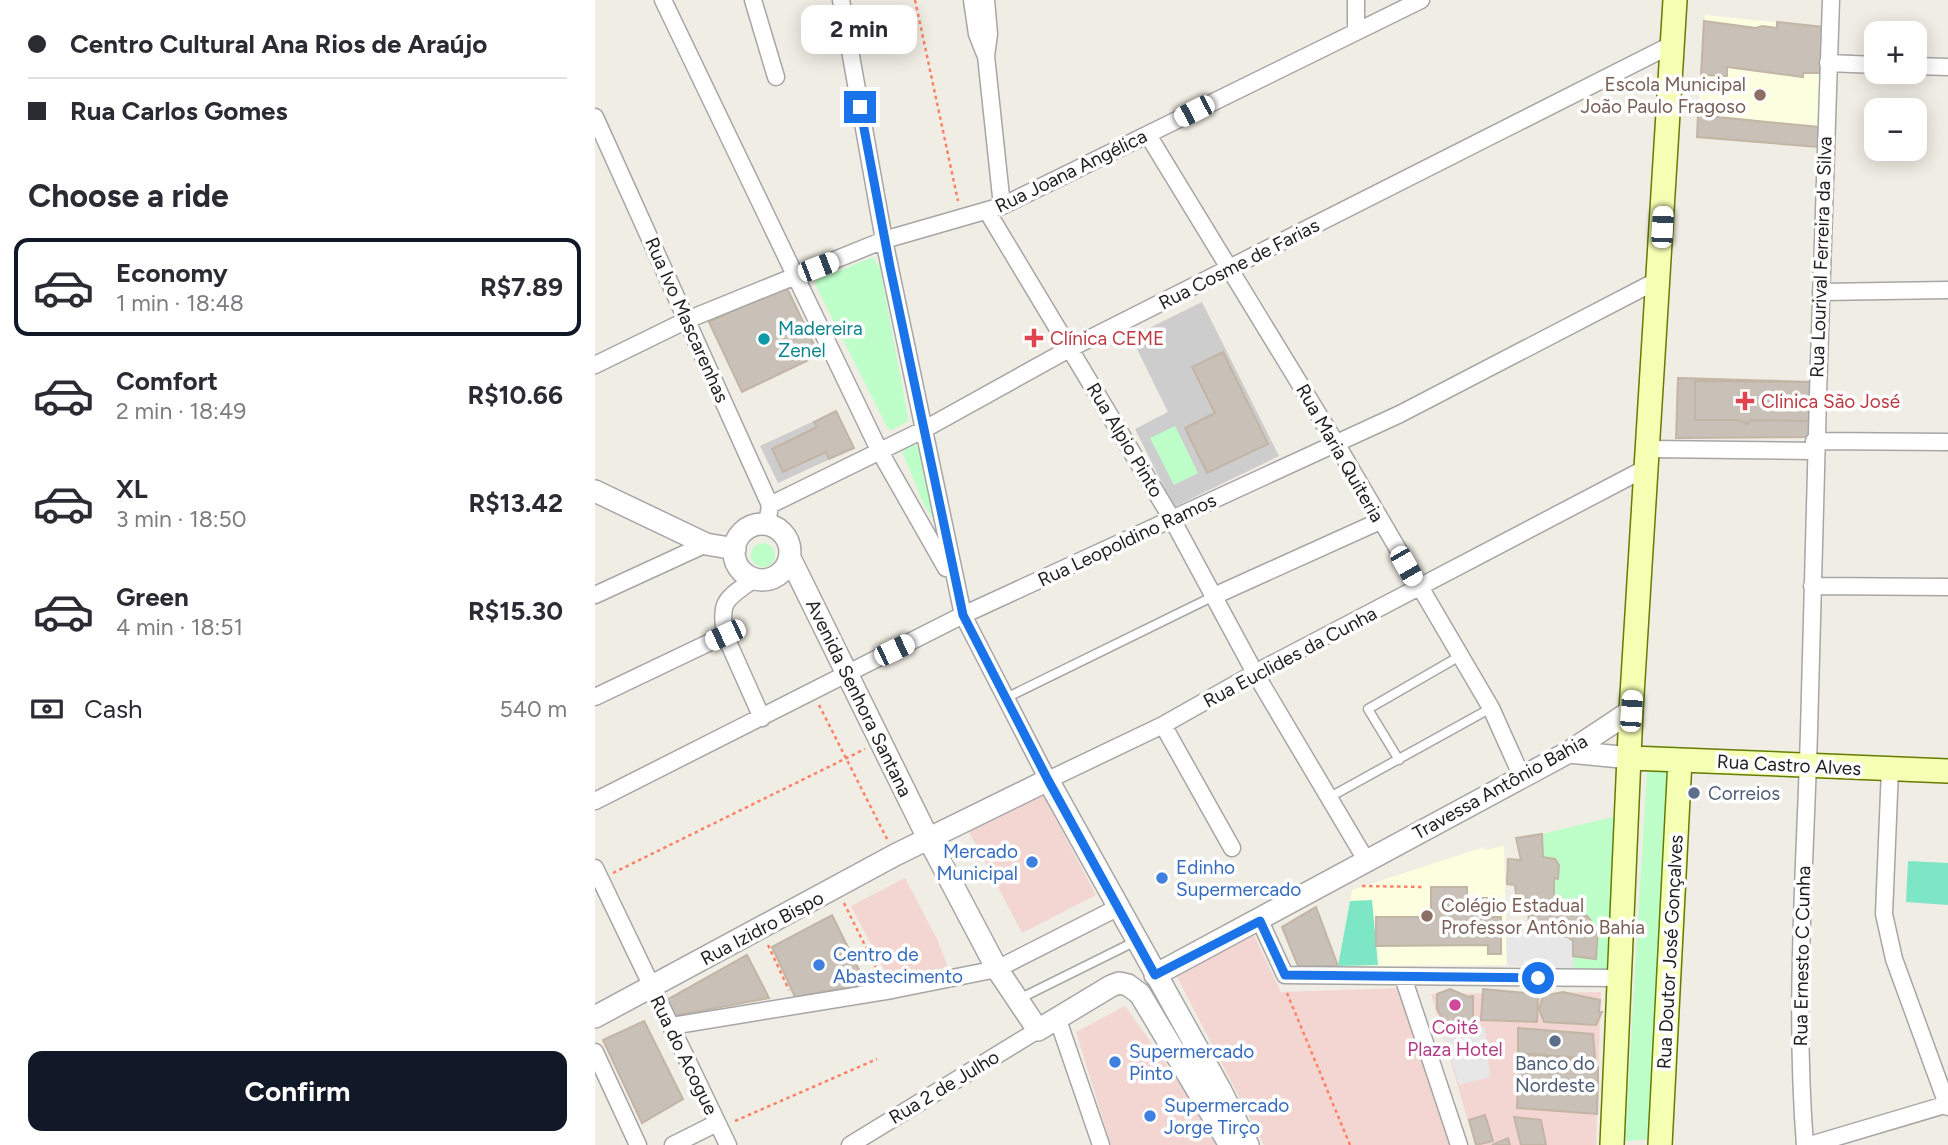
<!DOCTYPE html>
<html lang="en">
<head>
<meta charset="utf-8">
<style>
  :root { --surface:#fff; --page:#f7f7f7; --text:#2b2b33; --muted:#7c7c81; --line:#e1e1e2; --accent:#111827 }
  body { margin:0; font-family:Figtree,sans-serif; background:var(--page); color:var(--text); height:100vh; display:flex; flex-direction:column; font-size:26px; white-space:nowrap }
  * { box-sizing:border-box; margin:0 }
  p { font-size:23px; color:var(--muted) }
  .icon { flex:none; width:38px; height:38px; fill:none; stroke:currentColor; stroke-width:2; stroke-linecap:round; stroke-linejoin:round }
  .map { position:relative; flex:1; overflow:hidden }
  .side { display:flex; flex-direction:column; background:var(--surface); width:595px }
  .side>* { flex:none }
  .banner { display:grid; align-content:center; height:154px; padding:0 28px; background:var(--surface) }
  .controls { position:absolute; left:1269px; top:21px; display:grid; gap:14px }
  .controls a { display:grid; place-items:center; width:63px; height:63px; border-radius:14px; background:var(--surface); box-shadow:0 4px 18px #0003; font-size:35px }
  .end { position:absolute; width:32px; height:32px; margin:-16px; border:9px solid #1a73e8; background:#fff; box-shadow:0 0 0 4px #fff }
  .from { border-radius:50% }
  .bubble { position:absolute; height:49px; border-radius:14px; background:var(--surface); box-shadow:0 4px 18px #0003; font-size:23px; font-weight:700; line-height:49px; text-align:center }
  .car { position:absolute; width:21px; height:42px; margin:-21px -10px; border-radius:9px; box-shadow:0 0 5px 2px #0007; background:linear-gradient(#fff 24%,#345 0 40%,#fff 0 76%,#345 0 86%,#fff 0) }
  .banner b { display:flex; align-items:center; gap:24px; height:66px; font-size:26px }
  .banner b+b { border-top:2px solid var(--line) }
  .banner i { width:18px; height:18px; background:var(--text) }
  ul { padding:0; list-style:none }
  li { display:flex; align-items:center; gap:21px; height:98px; margin:0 14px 10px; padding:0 14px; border:4px solid transparent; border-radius:14px }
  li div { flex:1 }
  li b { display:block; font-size:26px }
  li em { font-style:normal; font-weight:700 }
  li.on { border-color:var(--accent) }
  li>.icon { width:63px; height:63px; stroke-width:1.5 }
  h2 { padding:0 28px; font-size:32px; line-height:84px }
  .pay { display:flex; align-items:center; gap:18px; height:77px; padding:0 28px; font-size:26px }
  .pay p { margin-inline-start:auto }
  .cta { display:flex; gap:14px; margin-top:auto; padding:14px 28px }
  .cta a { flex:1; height:80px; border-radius:14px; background:var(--accent); color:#fff; font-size:28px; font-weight:700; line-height:80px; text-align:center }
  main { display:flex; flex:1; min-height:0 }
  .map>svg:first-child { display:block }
  .commercial { fill:#f3d6d2 }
  .education { fill:#fcffdf }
  .religious { fill:#cdcdcd }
  .park { fill:#befec8 }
  .pitch { fill:#7ce6c5 }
  .parking { fill:#e7e7e7 }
  .building { fill:#c9c0b7; stroke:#c3b5a5; stroke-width:2 }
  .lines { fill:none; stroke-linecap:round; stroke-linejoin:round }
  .service-casing { stroke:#a6a6a6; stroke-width:11 }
  .minor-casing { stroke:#a6a6a6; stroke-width:19 }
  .tertiary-casing { stroke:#a6a6a6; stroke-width:24 }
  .secondary-casing { stroke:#647c00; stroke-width:26 }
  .path { stroke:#ff8267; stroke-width:2.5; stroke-dasharray:3.5 3.5; stroke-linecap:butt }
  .service { stroke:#fff; stroke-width:8 }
  .minor { stroke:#fff; stroke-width:16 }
  .tertiary { stroke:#fff; stroke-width:21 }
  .secondary { stroke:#f5ffb4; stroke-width:23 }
  .route { stroke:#1a73e8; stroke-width:9 }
  .education-dot { fill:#8d6e63; stroke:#fff; stroke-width:2.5 }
  .health-dot { fill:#e0444e; stroke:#fff; stroke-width:2.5 }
  .culture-dot { fill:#0f9aa8; stroke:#fff; stroke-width:2.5 }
  .service-dot { fill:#5c6f8a; stroke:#fff; stroke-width:2.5 }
  .shop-dot { fill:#3f7fe0; stroke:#fff; stroke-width:2.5 }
  .hotel-dot { fill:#d1479c; stroke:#fff; stroke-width:2.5 }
  .labels { text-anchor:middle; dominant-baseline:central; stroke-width:7; stroke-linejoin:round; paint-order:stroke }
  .education-label { font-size:19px; fill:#785e54; stroke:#fff; text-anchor:end }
  .street-label { font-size:19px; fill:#1f1f1f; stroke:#fff }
  .culture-label { font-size:19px; fill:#0d838f; stroke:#fff; text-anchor:start }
  .health-label { font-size:19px; fill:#be3a42; stroke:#fff; text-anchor:start }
  .service-label { font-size:19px; fill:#4e5e75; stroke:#fff; text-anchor:start }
  .shop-label { font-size:19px; fill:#366cbe; stroke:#fff; text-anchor:start }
  .hotel-label { font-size:19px; fill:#b23c85; stroke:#fff }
</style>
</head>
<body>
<main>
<section class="side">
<div class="banner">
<b><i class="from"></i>Centro Cultural Ana Rios de Araújo</b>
<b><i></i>Rua Carlos Gomes</b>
</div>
<h2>Choose a ride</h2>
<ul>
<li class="on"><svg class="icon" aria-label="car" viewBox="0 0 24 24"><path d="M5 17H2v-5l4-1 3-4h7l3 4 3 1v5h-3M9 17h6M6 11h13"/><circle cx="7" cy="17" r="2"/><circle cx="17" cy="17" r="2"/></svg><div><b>Economy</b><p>1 min · 18:48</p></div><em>R$7.89</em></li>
<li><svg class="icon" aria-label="car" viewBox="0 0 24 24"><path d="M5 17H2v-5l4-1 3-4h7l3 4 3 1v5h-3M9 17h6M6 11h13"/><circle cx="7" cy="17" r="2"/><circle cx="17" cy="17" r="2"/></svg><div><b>Comfort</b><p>2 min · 18:49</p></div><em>R$10.66</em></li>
<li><svg class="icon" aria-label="car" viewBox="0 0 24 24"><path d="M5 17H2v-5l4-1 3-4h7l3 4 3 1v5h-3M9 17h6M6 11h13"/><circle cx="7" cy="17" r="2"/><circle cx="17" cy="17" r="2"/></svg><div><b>XL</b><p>3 min · 18:50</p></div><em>R$13.42</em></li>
<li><svg class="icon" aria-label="car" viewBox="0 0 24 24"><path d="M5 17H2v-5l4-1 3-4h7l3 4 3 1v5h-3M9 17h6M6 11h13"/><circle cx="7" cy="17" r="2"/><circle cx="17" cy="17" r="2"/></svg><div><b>Green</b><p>4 min · 18:51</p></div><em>R$15.30</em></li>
</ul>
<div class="pay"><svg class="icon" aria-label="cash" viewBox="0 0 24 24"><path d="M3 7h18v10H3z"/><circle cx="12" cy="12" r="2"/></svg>Cash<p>540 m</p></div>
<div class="cta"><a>Confirm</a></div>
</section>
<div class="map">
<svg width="1353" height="1145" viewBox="0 0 1353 1145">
  <rect width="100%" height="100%" fill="#f0ede4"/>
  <path class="commercial" d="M 446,791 L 501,895 L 427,933 L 373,830 Z
    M 310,878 L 342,939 L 353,967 L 294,979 L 256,906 Z
    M 659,935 L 686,992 L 807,988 L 855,1145 L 669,1145 L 580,973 Z
    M 1006,992 L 1001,1145 L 880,1145 L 836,994 Z
    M 530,1006 L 629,1145 L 516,1145 L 481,1032 Z"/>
  <path class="education" d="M 1110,15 L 1228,27 L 1223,147 L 1102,137 Z
    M 909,846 L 912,965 L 743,966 L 757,890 L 889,847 L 891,850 Z"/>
  <path class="religious" d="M 607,302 L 684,456 L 579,507 L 540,429 L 573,412 L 536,337 Z
    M 241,411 L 259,448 L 183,483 L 165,446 Z"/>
  <path class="park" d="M 278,257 L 285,268 L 313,417 L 313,421 L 297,430 L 293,429 L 220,284 L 221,280 Z
    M 580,426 L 603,473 L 579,485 L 555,438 Z
    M 314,443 L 324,447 L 341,523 L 329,505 L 306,449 Z
    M156 555a12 12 0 1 1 24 0a12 12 0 1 1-24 0Z
    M 1052,769 L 1085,772 L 1060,1139 L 1030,1141 Z
    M 1030,814 L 1023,973 L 979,970 L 978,956 L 1001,958 L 1003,929 L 992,916 L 973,912 L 959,895 L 959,878 L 963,878 L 964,865 L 960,859 L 948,857 L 947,834 Z"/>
  <path class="pitch" d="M 1313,861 L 1353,863 L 1353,905 L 1311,902 Z
    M 777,900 L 783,965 L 743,966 L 755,901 Z"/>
  <path class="parking" d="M 911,931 L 973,937 L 978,941 L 979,970 L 912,965 Z
    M 846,1027 L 890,1027 L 895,1077 L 864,1085 Z"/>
  <path class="building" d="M 1109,21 L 1161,28 L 1167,26 L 1182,28 L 1182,22 L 1228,27 L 1226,73 L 1208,73 L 1208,77 L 1132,67 L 1132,76 L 1106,75 Z
    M 1103,115 L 1224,127 L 1223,147 L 1102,137 Z
    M 191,286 L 224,355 L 147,392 L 114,322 Z
    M 628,352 L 673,444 L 612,473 L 590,428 L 620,413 L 597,367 Z
    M 1083,378 L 1217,382 L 1218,437 L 1081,438 Z
    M 1100,381 L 1217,382 L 1218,421 L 1156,420 L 1152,424 L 1144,420 L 1100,420 Z
    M 241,411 L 259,448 L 234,459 L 231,452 L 188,472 L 177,449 L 222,427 L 219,422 Z
    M 947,834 L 948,857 L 960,859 L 964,865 L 963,879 L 959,878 L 959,895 L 973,912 L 992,916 L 1003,929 L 1001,959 L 978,956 L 978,941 L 973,937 L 944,932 L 944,923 L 934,923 L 932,898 L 921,896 L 920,885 L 912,884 L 913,859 L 926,860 L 921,838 Z
    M 836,887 L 872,887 L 872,898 L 892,898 L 892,917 L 906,917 L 906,954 L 893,954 L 893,945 L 781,946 L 781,917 L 836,917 Z
    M 721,907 L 743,966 L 703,966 L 687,927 Z
    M 237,915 L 271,984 L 200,997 L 177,947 Z
    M 152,955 L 174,998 L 78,1016 L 70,1001 Z
    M 855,989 L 873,997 L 878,996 L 878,1019 L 874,1024 L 849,1021 L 842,1009 L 842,994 Z
    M 888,989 L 943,994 L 942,1022 L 886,1020 Z
    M 968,992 L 1005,1000 L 1004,1012 L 1007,1012 L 1001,1025 L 949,1022 L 944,1009 L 948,996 Z
    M 49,1021 L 88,1099 L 47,1123 L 8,1040 Z
    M 923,1028 L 998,1034 L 1000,1059 L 923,1053 Z
    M 923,1053 L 989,1060 L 988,1065 L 1003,1067 L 1003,1081 L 923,1080 Z
    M 923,1080 L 1003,1081 L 1002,1114 L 922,1108 Z
    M 890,1115 L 898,1141 L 881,1145 L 874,1120 Z
    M 919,1117 L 946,1120 L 951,1145 L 926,1145 Z
    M 913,1138 L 915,1145 L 897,1145 Z"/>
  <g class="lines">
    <defs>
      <path id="service" d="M 413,697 L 619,596
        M 804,760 L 773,709 L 865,656
        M 735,797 L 896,708
        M 424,999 L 541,941"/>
      <path id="minor" d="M 68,0 L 284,450 L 351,568
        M 158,0 L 181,77
        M 246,0 L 289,240 L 368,615 L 453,780 L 568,725 L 660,673 L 1053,467
        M 377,0 L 382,34 L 390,54
        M 391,0 L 394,34 L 391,56 L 407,206
        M 761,0 L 761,30
        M 1233,63 L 1281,65
        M 1320,66 L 1353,67
        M 0,117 L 175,505 L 172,525
        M 553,135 L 742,445 L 896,708 L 927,777
        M 392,211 L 577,519 L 660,673 L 771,860
        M 1226,292 L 1353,290
        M 0,365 L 92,320 L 289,240 L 407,206 L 826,0
        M 1219,441 L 1353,442
        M 1055,449 L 1219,451
        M 175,505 L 328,430 L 476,348 L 1076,45
        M 1217,586 L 1353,587
        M 0,595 L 111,544
        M 619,596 L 785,521
        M 130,635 L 167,718
        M 0,697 L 130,635 C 124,599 132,599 159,579
        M 568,725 L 637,848
        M 1295,769 L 1289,914 L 1299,959 L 1353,1107
        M 0,801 L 368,615 L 805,414 L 1065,279
        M 0,868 L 133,1145
        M 665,921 L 690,975 L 1024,978
        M 808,977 L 864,1145
        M 463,1020 L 506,1145
        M 76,1026 L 297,990 L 402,969 L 522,908
        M 0,1052 L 43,1145
        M 78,1145 L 122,1123
        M 255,1145 L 443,1030
        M 1210,1145 C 1199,1007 1210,869 1214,731 C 1220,487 1227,244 1236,0
        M 1215,1145 L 1353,1104"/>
      <path id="tertiary" d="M 0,491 L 111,544 L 140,549
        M139 552a28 28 0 1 1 56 0a28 28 0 1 1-56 0Z
        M 195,558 L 333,838 L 402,969 L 443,1030 L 516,986 L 524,983 L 533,985 L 545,994 L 635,1145
        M 974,752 L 1036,758
        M 560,975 L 974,752 L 1036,711
        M 0,1017 L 300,855 L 453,780 L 625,1089 L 653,1145"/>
      <path id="secondary" d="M 1036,758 L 1353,771
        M 1017,1145 L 1036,711 L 1080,0
        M 1065,1145 L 1085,760"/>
    </defs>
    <use href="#service" class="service-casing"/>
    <use href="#minor" class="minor-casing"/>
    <use href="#tertiary" class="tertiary-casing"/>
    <use href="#secondary" class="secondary-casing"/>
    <path class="path" d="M 320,0 L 363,201
      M 224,705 L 292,839
      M 18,873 L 270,749
      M 767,886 L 829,887
      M 249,903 L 285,976
      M 173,945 L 194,990
      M 692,993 L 755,1145
      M 140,1121 L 282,1059"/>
    <use href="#service" class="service"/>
    <use href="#minor" class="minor"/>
    <use href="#tertiary" class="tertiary"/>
    <use href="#secondary" class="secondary"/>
  </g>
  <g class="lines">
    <path class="route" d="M 265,107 L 295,267 L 368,615 L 453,780 L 560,975 L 665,921 L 690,975 L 943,978"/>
  </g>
  <g class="education-dot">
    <circle cx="1165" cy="95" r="7"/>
    <circle cx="832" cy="916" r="7"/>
  </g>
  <g class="health-dot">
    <path d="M435.5 327.5h7v7h7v7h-7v7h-7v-7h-7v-7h7z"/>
    <path d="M1146.5 390.5h7v7h7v7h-7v7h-7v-7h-7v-7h7z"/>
  </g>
  <circle class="culture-dot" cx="169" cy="339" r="7"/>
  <g class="service-dot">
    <circle cx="1099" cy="793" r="7"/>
    <circle cx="960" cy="1041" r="7"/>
  </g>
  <g class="shop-dot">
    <circle cx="437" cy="862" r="7"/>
    <circle cx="567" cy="878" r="7"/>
    <circle cx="224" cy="965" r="7"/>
    <circle cx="520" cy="1062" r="7"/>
    <circle cx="555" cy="1116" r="7"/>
  </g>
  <circle class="hotel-dot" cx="860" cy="1005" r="7"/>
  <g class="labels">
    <g class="education-label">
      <text x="1151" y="84">Escola Municipal<tspan x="1151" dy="22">João Paulo Fragoso</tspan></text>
      <text x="846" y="905" text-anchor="start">Colégio Estadual<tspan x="846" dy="22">Professor Antônio Bahia</tspan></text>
    </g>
    <g class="street-label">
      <text transform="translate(476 171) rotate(-26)">Rua Joana Angélica</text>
      <text transform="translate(1226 257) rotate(-88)">Rua Lourival Ferreira da Silva</text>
      <text transform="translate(644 264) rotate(-27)">Rua Cosme de Farias</text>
      <text transform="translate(92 320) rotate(66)">Rua Ivo Mascarenhas</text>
      <text transform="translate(530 440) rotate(59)">Rua Alpio Pinto</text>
      <text transform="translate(745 453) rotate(60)">Rua Maria Quiteria</text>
      <text transform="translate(532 540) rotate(-25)">Rua Leopoldino Ramos</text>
      <text transform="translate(695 657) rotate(-28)">Rua Euclides da Cunha</text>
      <text transform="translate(264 698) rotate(64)">Avenida Senhora Santana</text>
      <text transform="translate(1194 765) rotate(3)">Rua Castro Alves</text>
      <text transform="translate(905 787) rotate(-29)">Travessa Antônio Bahia</text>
      <text transform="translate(167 928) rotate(-28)">Rua Izidro Bispo</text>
      <text transform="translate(1075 952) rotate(-87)">Rua Doutor José Gonçalves</text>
      <text transform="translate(1207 956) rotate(-89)">Rua Ernesto C Cunha</text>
      <text transform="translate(89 1055) rotate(64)">Rua do Acogue</text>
      <text transform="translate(349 1087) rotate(-31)">Rua 2 de Julho</text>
    </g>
    <g class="culture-label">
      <text x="183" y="328">Madereira<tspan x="183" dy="22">Zenel</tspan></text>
    </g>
    <g class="health-label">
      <text x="455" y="338">Clínica CEME</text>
      <text x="1166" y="401">Clinica São José</text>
    </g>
    <g class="service-label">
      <text x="1113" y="793">Correios</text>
      <text x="960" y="1063" text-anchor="middle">Banco do<tspan x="960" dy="22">Nordeste</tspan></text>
    </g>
    <g class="shop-label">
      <text x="423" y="851" text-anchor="end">Mercado<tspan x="423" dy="22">Municipal</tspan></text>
      <text x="581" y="867">Edinho<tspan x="581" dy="22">Supermercado</tspan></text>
      <text x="238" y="954">Centro de<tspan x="238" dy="22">Abastecimento</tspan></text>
      <text x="534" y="1051">Supermercado<tspan x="534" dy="22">Pinto</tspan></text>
      <text x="569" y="1105">Supermercado<tspan x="569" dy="22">Jorge Tirço</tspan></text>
    </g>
    <g class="hotel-label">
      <text x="860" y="1027">Coité<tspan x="860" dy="22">Plaza Hotel</tspan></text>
    </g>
  </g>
</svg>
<div class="controls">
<a>+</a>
<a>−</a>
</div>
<i class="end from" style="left:943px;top:978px"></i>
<i class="end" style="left:265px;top:107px"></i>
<div class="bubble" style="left:206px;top:5px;width:116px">2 min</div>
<i class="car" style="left:599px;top:111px;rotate:243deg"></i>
<i class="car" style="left:1067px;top:227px;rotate:3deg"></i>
<i class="car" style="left:223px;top:267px;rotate:69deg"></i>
<i class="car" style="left:811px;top:566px;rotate:150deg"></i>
<i class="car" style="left:130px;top:635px;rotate:245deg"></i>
<i class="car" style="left:299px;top:650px;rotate:64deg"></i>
<i class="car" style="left:1036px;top:711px;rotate:4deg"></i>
</div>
</main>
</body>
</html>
